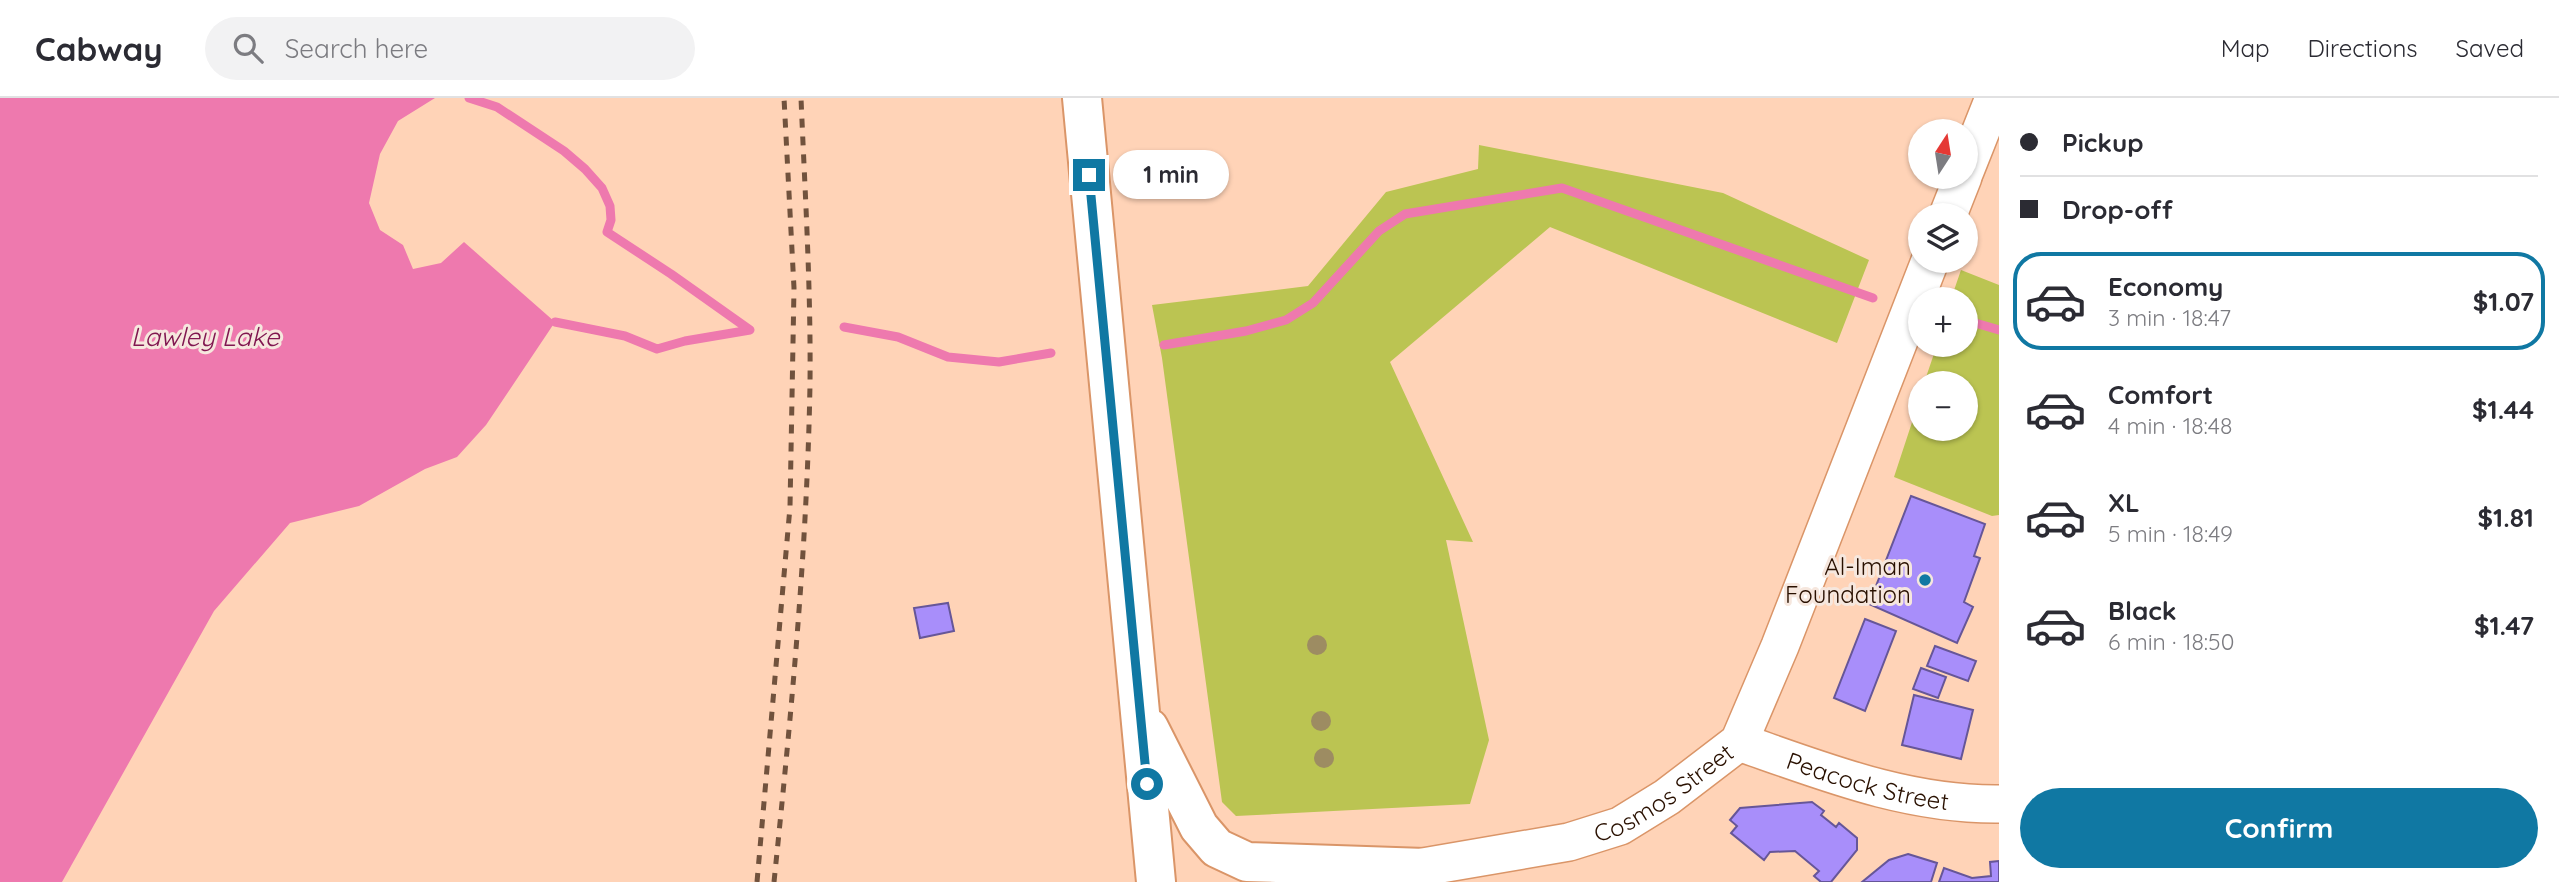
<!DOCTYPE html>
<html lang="en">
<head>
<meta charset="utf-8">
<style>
  :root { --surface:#fff; --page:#f2f2f3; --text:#2b2b33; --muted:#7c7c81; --line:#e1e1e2; --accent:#1078a3 }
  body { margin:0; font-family:Quicksand,sans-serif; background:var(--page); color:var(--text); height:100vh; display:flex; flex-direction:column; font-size:26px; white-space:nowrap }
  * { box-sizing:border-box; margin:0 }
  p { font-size:23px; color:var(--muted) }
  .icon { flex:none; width:38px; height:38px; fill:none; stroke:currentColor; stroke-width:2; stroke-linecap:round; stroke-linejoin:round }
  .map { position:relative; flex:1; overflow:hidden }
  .details { display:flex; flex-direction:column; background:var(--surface); width:560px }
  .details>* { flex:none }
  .hud { display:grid; align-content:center; height:154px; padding:0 21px; background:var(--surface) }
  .needle { width:46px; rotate:12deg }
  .controls { position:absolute; left:1908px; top:21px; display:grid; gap:14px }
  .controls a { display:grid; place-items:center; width:70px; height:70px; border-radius:50%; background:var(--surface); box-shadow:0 2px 5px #0004; font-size:35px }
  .end { position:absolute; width:32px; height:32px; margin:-16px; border:9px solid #1078a3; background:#fff; box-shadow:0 0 0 4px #fff }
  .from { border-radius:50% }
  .bubble { position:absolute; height:49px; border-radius:24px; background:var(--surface); box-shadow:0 2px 5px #0004; font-size:23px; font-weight:700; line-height:49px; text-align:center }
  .hud b { display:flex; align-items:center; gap:24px; height:66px; font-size:26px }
  .hud b+b { border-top:2px solid var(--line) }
  .hud i { width:18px; height:18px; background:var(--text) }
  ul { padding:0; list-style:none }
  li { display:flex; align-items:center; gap:21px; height:98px; margin:0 14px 10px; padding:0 7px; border:4px solid transparent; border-radius:28px }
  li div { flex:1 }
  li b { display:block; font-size:26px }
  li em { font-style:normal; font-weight:700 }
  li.selected { border-color:var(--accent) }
  li>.icon { width:63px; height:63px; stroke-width:1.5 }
  .cta { display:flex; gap:14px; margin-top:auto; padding:14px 21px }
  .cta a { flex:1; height:80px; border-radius:42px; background:var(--accent); color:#fff; font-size:28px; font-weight:700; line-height:80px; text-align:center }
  header { display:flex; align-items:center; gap:42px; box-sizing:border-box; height:98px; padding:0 35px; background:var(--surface); border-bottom:2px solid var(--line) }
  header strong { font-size:33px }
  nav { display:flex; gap:38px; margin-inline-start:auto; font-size:24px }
  .search { width:490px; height:63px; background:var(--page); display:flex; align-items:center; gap:18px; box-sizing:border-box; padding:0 24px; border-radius:38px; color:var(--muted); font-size:26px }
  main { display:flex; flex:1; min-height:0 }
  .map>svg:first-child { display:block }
  .green { fill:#bbc452 }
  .water { fill:#ee79ae }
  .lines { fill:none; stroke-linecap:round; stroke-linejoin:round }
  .stream { stroke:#ee79ae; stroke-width:9 }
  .building { fill:#a88efa; stroke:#665698; stroke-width:2 }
  .minor-casing { stroke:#da9568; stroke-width:40 }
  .major-casing { stroke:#da9568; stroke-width:42 }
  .minor { stroke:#fff; stroke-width:37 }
  .major { stroke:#fff; stroke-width:38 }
  .rail { stroke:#71523d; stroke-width:5; stroke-dasharray:9 9; stroke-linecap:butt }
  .tree { fill:#9d8c62 }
  .route { stroke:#1078a3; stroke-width:9 }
  .poi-dot { fill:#1078a3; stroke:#f6e7de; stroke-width:2.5 }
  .labels { text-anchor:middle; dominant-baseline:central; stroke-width:6; stroke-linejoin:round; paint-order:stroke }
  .poi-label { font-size:24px; fill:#291000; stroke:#f6e7de; text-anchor:end }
  .street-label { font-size:24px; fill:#291000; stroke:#f6e7de }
  .water-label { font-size:26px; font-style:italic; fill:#811750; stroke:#f6e7de }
</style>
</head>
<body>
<header>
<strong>Cabway</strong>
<div class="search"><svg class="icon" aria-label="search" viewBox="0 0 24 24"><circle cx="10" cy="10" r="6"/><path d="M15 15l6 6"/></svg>Search here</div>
<nav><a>Map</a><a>Directions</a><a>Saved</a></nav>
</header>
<main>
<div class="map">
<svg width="1999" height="784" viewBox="0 0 1999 784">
  <rect width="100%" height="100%" fill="#ffd3b7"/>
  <path class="green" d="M 1479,47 L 1723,95 L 1869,162 L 1837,245 L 1550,129 L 1390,264 L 1473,444 L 1446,442 L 1489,642 L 1470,706 L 1236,718 L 1222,704 L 1162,260 L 1152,207 L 1308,188 L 1386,94 L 1478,71 Z
    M 1961,172 L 1999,187 L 1999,417 L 1992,418 L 1894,379 L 1920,300 L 1920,331 L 1965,331 L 1965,285 L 1924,285 L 1937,247 L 1965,247 L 1965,201 L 1951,201 Z"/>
  <path class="water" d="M 0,0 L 435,0 L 398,23 L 380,56 L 369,105 L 380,132 L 403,147 L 413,171 L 441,165 L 464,144 L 555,224 L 486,327 L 457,359 L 425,371 L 359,408 L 290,425 L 214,513 L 62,784 L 0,784 Z"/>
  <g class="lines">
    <path class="stream" d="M 469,0 L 497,9 L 564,53 L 585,71 L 602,90 L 610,108 L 611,122 L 607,134 L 671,176 L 750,232
      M 1965,222 L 1999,232
      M 555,224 L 625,238 L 657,251 L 685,243 L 750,232
      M 844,229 L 898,239 L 948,259 L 999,264 L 1051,255
      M 1164,247 L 1246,233 L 1286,222 L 1313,205 L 1379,133 L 1405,116 L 1562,90 L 1873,200"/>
  </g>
  <path class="building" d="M 1911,398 L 1985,426 L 1974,458 L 1980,460 L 1964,504 L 1973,509 L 1957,545 L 1869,506 Z
    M 948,505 L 954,533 L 920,540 L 914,510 Z
    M 1865,521 L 1896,533 L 1865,613 L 1834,600 Z
    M 1935,548 L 1976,563 L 1968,583 L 1927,568 Z
    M 1921,570 L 1946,579 L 1938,600 L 1913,591 Z
    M 1914,597 L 1973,612 L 1961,661 L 1902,647 Z
    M 1812,704 L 1824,713 L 1821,717 L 1836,729 L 1839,725 L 1857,740 L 1857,752 L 1831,784 L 1821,784 L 1814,778 L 1819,773 L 1795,753 L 1770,754 L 1764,762 L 1731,735 L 1737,728 L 1730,722 L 1740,710 Z
    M 1908,756 L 1937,765 L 1931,784 L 1862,784 L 1889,762 Z
    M 1999,763 L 1999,784 L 1939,784 L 1944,770 L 1972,780 L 1991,778 L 1990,764 Z"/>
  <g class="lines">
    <defs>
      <g id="minor">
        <path d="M 1965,73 L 1994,0"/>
        <path d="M 1948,117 L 1963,79"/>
        <path id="s1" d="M 1739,644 C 1825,674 1907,707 1999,706"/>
        <path id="s2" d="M 1394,774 L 1569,744 L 1620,728 L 1667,699 L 1739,644 L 1780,548 L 1930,163"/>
      </g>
      <path id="major" d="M 1082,0 L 1156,784
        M 1149,630 L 1199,729 L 1217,750 L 1247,764 L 1425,770"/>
    </defs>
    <use href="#minor" class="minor-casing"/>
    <use href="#major" class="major-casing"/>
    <use href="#minor" class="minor"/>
    <use href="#major" class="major"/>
    <path class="rail" d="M 757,784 L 790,409 L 794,190 L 784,0
      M 774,784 C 791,618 807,453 810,286 C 811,191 805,95 801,0"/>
  </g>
  <g class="tree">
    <circle cx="1317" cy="547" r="10"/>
    <circle cx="1321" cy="623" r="10"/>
    <circle cx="1324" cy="660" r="10"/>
  </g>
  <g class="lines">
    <path class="route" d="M 1089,77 L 1147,686"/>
  </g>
  <circle class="poi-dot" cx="1925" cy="482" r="7"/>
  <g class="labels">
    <g class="poi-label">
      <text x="1911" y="468">Al-Iman<tspan x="1911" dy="28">Foundation</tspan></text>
    </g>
    <g class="street-label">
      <text stroke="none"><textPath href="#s1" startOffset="135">Peacock Street</textPath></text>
      <text stroke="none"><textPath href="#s2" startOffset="285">Cosmos Street</textPath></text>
    </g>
    <g class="water-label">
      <text x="205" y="238">Lawley Lake</text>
    </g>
  </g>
</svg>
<div class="controls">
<a><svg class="needle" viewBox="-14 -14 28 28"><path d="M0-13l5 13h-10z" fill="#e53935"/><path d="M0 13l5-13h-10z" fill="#7c7c81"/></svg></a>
<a><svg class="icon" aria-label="layers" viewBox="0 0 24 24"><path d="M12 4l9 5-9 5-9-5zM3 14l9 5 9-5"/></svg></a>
<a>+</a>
<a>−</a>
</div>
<i class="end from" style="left:1147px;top:686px"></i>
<i class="end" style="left:1089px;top:77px"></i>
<div class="bubble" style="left:1113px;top:52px;width:116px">1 min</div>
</div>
<section class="details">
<div class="hud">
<b><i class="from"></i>Pickup</b>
<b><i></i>Drop-off</b>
</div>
<ul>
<li class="selected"><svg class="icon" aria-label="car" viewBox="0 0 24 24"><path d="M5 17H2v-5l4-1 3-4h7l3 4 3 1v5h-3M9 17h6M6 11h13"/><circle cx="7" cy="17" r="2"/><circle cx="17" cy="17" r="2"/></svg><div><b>Economy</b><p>3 min · 18:47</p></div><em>$1.07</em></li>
<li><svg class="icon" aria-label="car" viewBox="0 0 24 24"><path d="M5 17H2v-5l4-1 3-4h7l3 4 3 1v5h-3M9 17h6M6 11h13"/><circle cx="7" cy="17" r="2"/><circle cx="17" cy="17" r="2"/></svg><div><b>Comfort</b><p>4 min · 18:48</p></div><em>$1.44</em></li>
<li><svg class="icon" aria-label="car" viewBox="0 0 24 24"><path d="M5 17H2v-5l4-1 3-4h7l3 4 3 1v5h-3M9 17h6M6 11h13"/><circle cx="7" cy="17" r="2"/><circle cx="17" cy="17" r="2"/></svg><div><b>XL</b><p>5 min · 18:49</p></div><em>$1.81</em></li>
<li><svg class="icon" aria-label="car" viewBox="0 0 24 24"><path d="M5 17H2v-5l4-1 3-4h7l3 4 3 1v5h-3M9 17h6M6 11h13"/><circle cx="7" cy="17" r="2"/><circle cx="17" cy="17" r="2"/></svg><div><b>Black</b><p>6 min · 18:50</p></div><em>$1.47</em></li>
</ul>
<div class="cta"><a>Confirm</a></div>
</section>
</main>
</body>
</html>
